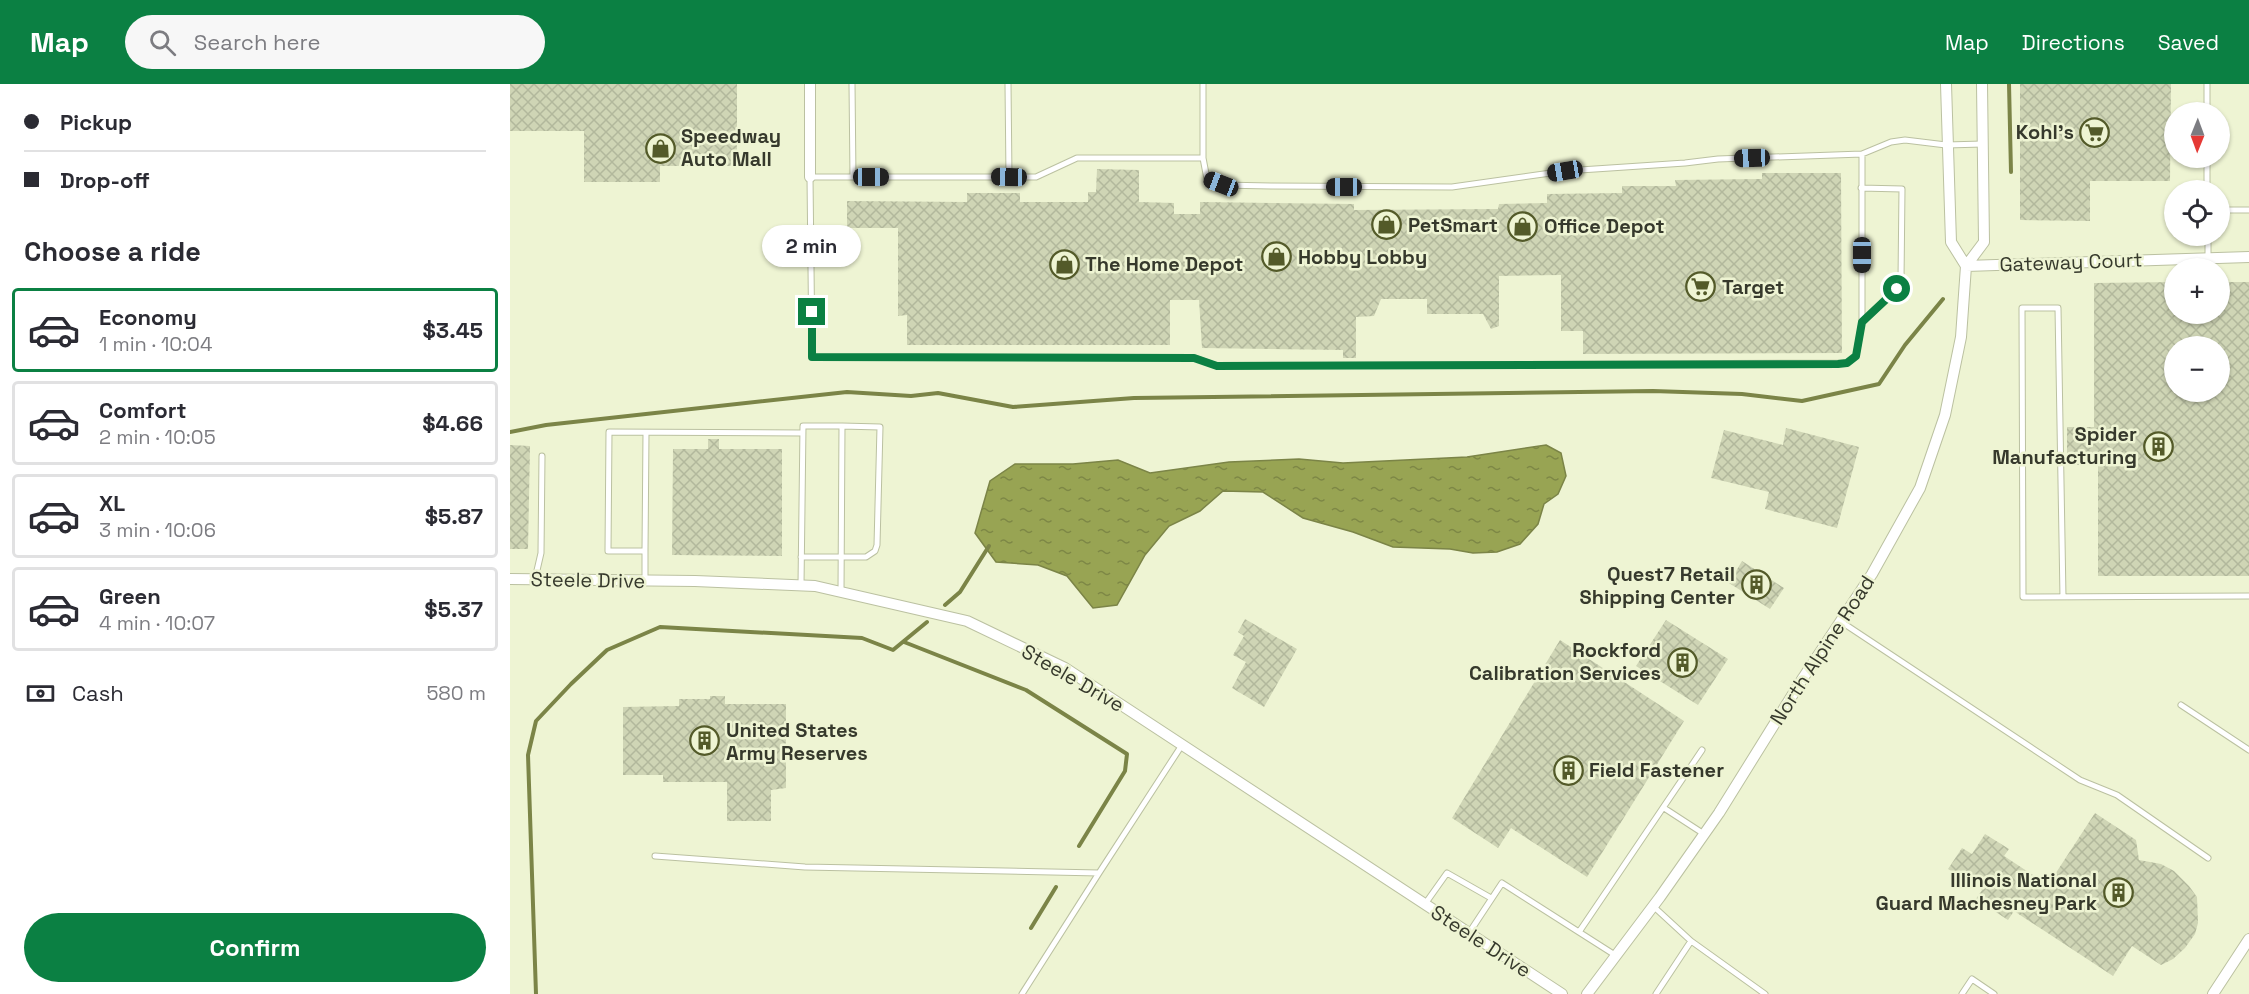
<!DOCTYPE html>
<html lang="en">
<head>
<meta charset="utf-8">
<style>
  :root { --surface:#fff; --page:#f7f7f7; --text:#2b2b33; --muted:#7c7c81; --line:#e1e1e2; --accent:#0b8043 }
  body { margin:0; font-family:"Space Grotesk",sans-serif; background:var(--page); color:var(--text); height:100vh; display:flex; flex-direction:column; font-size:22px; white-space:nowrap }
  * { box-sizing:border-box; margin:0 }
  p { font-size:20px; color:var(--muted) }
  .icon { flex:none; width:33px; height:33px; fill:none; stroke:currentColor; stroke-width:2; stroke-linecap:round; stroke-linejoin:round }
  .map { position:relative; flex:1; overflow:hidden }
  .drawer { display:flex; flex-direction:column; background:var(--surface); width:510px }
  .drawer>* { flex:none }
  .hud { display:grid; align-content:center; height:132px; padding:0 24px; background:var(--surface) }
  .needle { width:39px; rotate:181deg }
  .fabs { position:absolute; left:1654px; top:18px; display:grid; gap:12px }
  .fabs a { display:grid; place-items:center; width:66px; height:66px; border-radius:50%; background:var(--surface); box-shadow:0 2px 4px #0004; font-size:30px }
  .end { position:absolute; width:27px; height:27px; margin:-14px; border:8px solid #0b8043; background:#fff; box-shadow:0 0 0 3px #fff }
  .from { border-radius:50% }
  .bubble { position:absolute; height:42px; border-radius:21px; background:var(--surface); box-shadow:0 2px 4px #0004; font-size:20px; font-weight:800; line-height:42px; text-align:center }
  .car { position:absolute; width:18px; height:36px; margin:-18px -9px; border-radius:8px; box-shadow:0 0 4px 2px #0007; background:linear-gradient(#222 24%,#8ab4d8 0 40%,#222 0 76%,#8ab4d8 0 86%,#222 0) }
  .hud b { display:flex; align-items:center; gap:21px; height:57px; font-size:22px }
  .hud b+b { border-top:2px solid var(--line) }
  .hud i { width:15px; height:15px; background:var(--text) }
  ul { padding:0; list-style:none }
  li { display:flex; align-items:center; gap:18px; height:84px; margin:0 12px 9px; padding:0 12px; border:3px solid var(--line); border-radius:6px }
  li div { flex:1 }
  li b { display:block; font-size:22px }
  li em { font-style:normal; font-weight:800 }
  li.on { border-color:var(--accent) }
  li>.icon { width:54px; height:54px; stroke-width:1.5 }
  h2 { padding:0 24px; font-size:27px; line-height:72px }
  .pay { display:flex; align-items:center; gap:15px; height:66px; padding:0 24px; font-size:22px }
  .pay p { margin-inline-start:auto }
  .button { display:flex; gap:12px; margin-top:auto; padding:12px 24px }
  .button a { flex:1; height:69px; border-radius:36px; background:var(--accent); color:#fff; font-size:24px; font-weight:800; line-height:69px; text-align:center }
  header { display:flex; align-items:center; gap:36px; box-sizing:border-box; height:84px; padding:0 30px; background:var(--accent); color:#fff }
  header strong { font-size:28px }
  nav { display:flex; gap:33px; margin-inline-start:auto; font-size:21px }
  .search { width:420px; height:54px; background:var(--page); display:flex; align-items:center; gap:15px; box-sizing:border-box; padding:0 21px; border-radius:33px; color:var(--muted); font-size:22px }
  main { display:flex; flex:1; min-height:0 }
  .map>svg:first-child { display:block }
  .water { fill:url(#water-ripples); stroke:#7b8447; stroke-width:1.5 }
  .lines { fill:none; stroke-linecap:round; stroke-linejoin:round }
  .stream { stroke:#7b8447; stroke-width:4 }
  .building { fill:url(#building-cross-hatch); fill-rule:evenodd }
  .lane-casing { stroke:#bbc1a1; stroke-width:7 }
  .street-casing { stroke:#bbc1a1; stroke-width:12 }
  .lane { stroke:#fff; stroke-width:5 }
  .street { stroke:#fff; stroke-width:10 }
  .route { stroke:#0b8043; stroke-width:8 }
  .labels { text-anchor:middle; dominant-baseline:central; stroke-width:5; stroke-linejoin:round; paint-order:stroke }
  .poi-label { font-size:20px; font-weight:bold; fill:#36392c; stroke:#eef4d3; text-anchor:start }
  .street-label { font-size:20px; fill:#36392c; stroke:#eef4d3 }
</style>
</head>
<body>
<header>
<strong>Map</strong>
<div class="search"><svg class="icon" aria-label="search" viewBox="0 0 24 24"><circle cx="10" cy="10" r="6"/><path d="M15 15l6 6"/></svg>Search here</div>
<nav><a>Map</a><a>Directions</a><a>Saved</a></nav>
</header>
<main>
<section class="drawer">
<div class="hud">
<b><i class="from"></i>Pickup</b>
<b><i></i>Drop-off</b>
</div>
<h2>Choose a ride</h2>
<ul>
<li class="on"><svg class="icon" aria-label="car" viewBox="0 0 24 24"><path d="M5 17H2v-5l4-1 3-4h7l3 4 3 1v5h-3M9 17h6M6 11h13"/><circle cx="7" cy="17" r="2"/><circle cx="17" cy="17" r="2"/></svg><div><b>Economy</b><p>1 min · 10:04</p></div><em>$3.45</em></li>
<li><svg class="icon" aria-label="car" viewBox="0 0 24 24"><path d="M5 17H2v-5l4-1 3-4h7l3 4 3 1v5h-3M9 17h6M6 11h13"/><circle cx="7" cy="17" r="2"/><circle cx="17" cy="17" r="2"/></svg><div><b>Comfort</b><p>2 min · 10:05</p></div><em>$4.66</em></li>
<li><svg class="icon" aria-label="car" viewBox="0 0 24 24"><path d="M5 17H2v-5l4-1 3-4h7l3 4 3 1v5h-3M9 17h6M6 11h13"/><circle cx="7" cy="17" r="2"/><circle cx="17" cy="17" r="2"/></svg><div><b>XL</b><p>3 min · 10:06</p></div><em>$5.87</em></li>
<li><svg class="icon" aria-label="car" viewBox="0 0 24 24"><path d="M5 17H2v-5l4-1 3-4h7l3 4 3 1v5h-3M9 17h6M6 11h13"/><circle cx="7" cy="17" r="2"/><circle cx="17" cy="17" r="2"/></svg><div><b>Green</b><p>4 min · 10:07</p></div><em>$5.37</em></li>
</ul>
<div class="pay"><svg class="icon" aria-label="cash" viewBox="0 0 24 24"><path d="M3 7h18v10H3z"/><circle cx="12" cy="12" r="2"/></svg>Cash<p>580 m</p></div>
<div class="button"><a>Confirm</a></div>
</section>
<div class="map">
<svg width="1739" height="910" viewBox="0 0 1739 910">
  <defs>
    <pattern id="water-ripples" width="26" height="14" patternUnits="userSpaceOnUse" patternTransform="scale(1.5)"><rect width="26" height="14" fill="#98a453"/><path d="M2 4q2-2 4 0t4 0M15 11q2-2 4 0t4 0" fill="none" stroke="#7d8745"/></pattern>
    <pattern id="building-cross-hatch" width="8" height="8" patternUnits="userSpaceOnUse" patternTransform="scale(1.5)"><rect width="8" height="8" fill="#cfd5b5"/><path d="M0 0l8 8M0 8l8-8" fill="none" stroke="#b2b89c"/></pattern>
  </defs>
  <rect width="100%" height="100%" fill="#eef4d3"/>
  <path class="water" d="M 1036,361 L 1051,369 L 1056,392 L 1048,410 L 1034,420 L 1028,440 L 1010,460 L 987,468 L 963,469 L 940,465 L 883,463 L 843,448 L 793,434 L 753,408 L 713,407 L 690,427 L 659,442 L 635,471 L 607,521 L 583,524 L 557,492 L 528,481 L 486,478 L 465,449 L 480,397 L 505,380 L 563,380 L 608,376 L 640,389 L 719,378 L 789,375 L 833,379 L 957,373 Z"/>
  <g class="lines">
    <path class="stream" d="M 1499,0 L 1501,88
      M 0,348 L 36,341 L 337,308 L 401,312 L 428,309 L 503,323 L 624,314 L 1143,307 L 1232,310 L 1292,317 L 1369,300 L 1395,261 L 1433,215
      M 435,521 L 450,508 L 479,462
      M 394,558 L 516,606 L 617,670 L 615,687 L 569,762
      M 521,844 L 546,803
      M 26,910 L 18,671 L 26,637 L 61,600 L 97,566 L 150,543 L 352,554 L 383,566 L 417,538"/>
  </g>
  <path class="building" d="M 0,0 L 227,0 L 227,82 L 150,82 L 150,98 L 74,98 L 74,47 L 0,47 Z
    M 1510,0 L 1661,0 L 1660,97 L 1580,97 L 1580,137 L 1510,136 Z
    M 587,85 L 629,86 L 629,118 L 664,119 L 664,130 L 690,130 L 690,118 L 844,120 L 844,126 L 988,125 L 989,120 L 1037,119 L 1037,110 L 1112,109 L 1112,102 L 1166,102 L 1165,96 L 1252,95 L 1252,89 L 1331,89 L 1332,269 L 1073,270 L 1073,247 L 1051,247 L 1051,191 L 989,192 L 989,242 L 981,245 L 973,230 L 917,230 L 917,215 L 871,215 L 864,232 L 846,233 L 846,274 L 833,274 L 833,266 L 692,264 L 689,216 L 660,216 L 660,261 L 397,261 L 397,231 L 388,232 L 388,144 L 337,144 L 337,117 L 457,118 L 457,109 L 510,109 L 510,118 L 578,118 L 578,108 L 586,108 Z
    M 1665,198 L 1665,230 L 1710,230 L 1710,198 L 1739,198 L 1739,492 L 1588,492 L 1588,381 L 1557,381 L 1557,343 L 1584,343 L 1584,199 ZM 1665,262 L 1710,262 L 1710,308 L 1665,308 Z
    M 1276,344 L 1349,363 L 1327,444 L 1255,425 L 1259,408 L 1201,394 L 1214,346 L 1273,361 Z
    M 198,355 L 209,355 L 209,365 L 272,365 L 272,472 L 162,471 L 163,365 L 198,365 Z
    M 0,361 L 20,362 L 18,465 L 0,465 Z
    M 1232,477 L 1274,504 L 1260,525 L 1219,499 Z
    M 735,535 L 787,565 L 754,623 L 722,604 L 736,578 L 723,571 L 734,552 L 728,548 Z
    M 1156,536 L 1218,575 L 1188,621 L 1126,582 Z
    M 1050,556 L 1174,637 L 1077,793 L 1001,744 L 988,764 L 942,734 Z
    M 200,612 L 215,612 L 215,620 L 276,620 L 276,704 L 261,706 L 261,737 L 217,737 L 217,698 L 153,698 L 153,691 L 113,691 L 113,623 L 169,622 L 169,615 L 200,615 Z
    M 1585,729 L 1626,756 L 1629,776 L 1651,780 L 1664,787 L 1679,802 L 1687,813 L 1688,839 L 1685,850 L 1675,864 L 1663,875 L 1651,881 L 1622,862 L 1603,892 L 1504,827 L 1498,836 L 1466,815 L 1472,806 L 1438,785 L 1452,764 L 1462,770 L 1475,750 L 1499,765 L 1494,772 L 1538,801 Z"/>
  <g class="lines">
    <defs>
      <path id="lane" d="M 342,0 L 343,93
        M 498,0 L 499,93
        M 693,0 L 693,74 L 697,95 L 711,101 L 761,102 L 942,103 L 1055,87 L 1175,79 L 1208,75 L 1352,70 L 1381,58 L 1395,56 L 1436,61 L 1473,60
        M 1697,0 L 1697,28
        M 693,74 L 567,74 L 526,93 L 300,93 L 302,273 L 685,274 L 707,282 L 1337,279 L 1346,272 L 1352,238 L 1352,70
        M 1697,74 L 1697,106
        M 1351,104 L 1392,105 L 1391,196 L 1381,212 L 1352,238
        M 1710,126 L 1739,126
        M 1698,152 L 1698,173
        M 136,349 L 135,467 L 98,467 L 99,348 L 293,349
        M 291,473 L 356,473 L 365,467 L 367,461 L 370,343 L 332,342
        M 25,495 L 31,469 L 32,372
        M 135,496 L 135,467
        M 291,501 L 293,342 L 332,342 L 331,508
        M 1553,513 L 1548,224 L 1512,224 L 1513,513 L 1739,512
        M 1330,537 L 1570,696 L 1607,711 L 1698,774
        M 1671,621 L 1739,666
        M 1154,724 L 1194,750
        M 145,772 L 295,783 L 589,789 L 672,661
        M 915,820 L 937,789 L 981,814
        M 1143,822 L 1181,857
        M 1069,848 L 1192,666
        M 959,849 L 992,799 L 1105,871
        M 512,910 L 589,789
        M 1146,910 L 1181,857 L 1255,910
        M 1452,910 L 1462,895 L 1484,910"/>
      <path id="street" d="M 1436,0 L 1441,158 L 1456,182
        M 300,93 L 300,0
        M 1456,182 L 1739,173
        M 0,495 L 185,497 L 305,502 L 457,537 L 555,584 L 1052,910
        M 1077,910 L 1150,813 L 1209,729 L 1293,594 L 1362,490 L 1410,404 L 1435,331 L 1451,253 L 1456,182 L 1474,158 L 1472,0
        M 1703,910 L 1739,855"/>
    </defs>
    <use href="#lane" class="lane-casing"/>
    <use href="#street" class="street-casing"/>
    <use href="#lane" class="lane"/>
    <use href="#street" class="street"/>
  </g>
  <g class="lines">
    <path class="route" d="M 302,228 L 302,273 L 684,274 L 707,282 L 1328,280 L 1337,279 L 1346,272 L 1352,238 L 1387,205"/>
  </g>
  <defs>
    <symbol id="supermarket-ring" viewBox="-11 -11 22 22"><circle r="9.5" fill="#eef4d3" stroke="#535a29" stroke-width="1.5"/><path d="M-6-5.5h2.5l.6 2H6L4.5 2H-2.5L-4.4-4H-6ZM-1.5 3.2a1.3 1.3 0 1 0 .1 0ZM3 3.2a1.3 1.3 0 1 0 .1 0Z" fill="#535a29"/></symbol>
    <symbol id="shop-ring" viewBox="-11 -11 22 22"><circle r="9.5" fill="#eef4d3" stroke="#535a29" stroke-width="1.5"/><path d="M-5-2.5h2.3a2.7 3.5 0 0 1 5.4 0H5L5.5 6h-11ZM-1.5-2.5h3a1.5 2.3 0 0 0-3 0Z" fill="#535a29"/></symbol>
    <symbol id="building-ring" viewBox="-11 -11 22 22"><circle r="9.5" fill="#eef4d3" stroke="#535a29" stroke-width="1.5"/><path d="M-4-6H4V6H1V3H-1V6H-4ZM-2.5-4.3h1.7v1.8h-1.7ZM.8-4.3h1.7v1.8H.8ZM-2.5-1h1.7V.8h-1.7ZM.8-1h1.7V.8H.8Z" fill="#535a29"/></symbol>
  </defs>
  <g fill-rule="evenodd">
    <use href="#supermarket-ring" x="1568" y="32" width="33" height="33"/>
    <use href="#shop-ring" x="134" y="48" width="33" height="33"/>
    <use href="#shop-ring" x="860" y="124" width="33" height="33"/>
    <use href="#shop-ring" x="996" y="126" width="33" height="33"/>
    <use href="#shop-ring" x="750" y="156" width="33" height="33"/>
    <use href="#shop-ring" x="538" y="164" width="33" height="33"/>
    <use href="#supermarket-ring" x="1174" y="186" width="33" height="33"/>
    <use href="#building-ring" x="1632" y="346" width="33" height="33"/>
    <use href="#building-ring" x="1230" y="484" width="33" height="33"/>
    <use href="#building-ring" x="1156" y="562" width="33" height="33"/>
    <use href="#building-ring" x="178" y="640" width="33" height="33"/>
    <use href="#building-ring" x="1042" y="670" width="33" height="33"/>
    <use href="#building-ring" x="1592" y="792" width="33" height="33"/>
  </g>
  <g class="labels">
    <g class="poi-label">
      <text x="1564" y="48" text-anchor="end">Kohl's</text>
      <text x="171" y="52">Speedway<tspan x="171" dy="23">Auto Mall</tspan></text>
      <text x="898" y="141">PetSmart</text>
      <text x="1034" y="142">Office Depot</text>
      <text x="788" y="173">Hobby Lobby</text>
      <text x="575" y="180">The Home Depot</text>
      <text x="1212" y="203">Target</text>
      <text x="1627" y="350" text-anchor="end">Spider<tspan x="1627" dy="23">Manufacturing</tspan></text>
      <text x="1225" y="490" text-anchor="end">Quest7 Retail<tspan x="1225" dy="23">Shipping Center</tspan></text>
      <text x="1151" y="566" text-anchor="end">Rockford<tspan x="1151" dy="23">Calibration Services</tspan></text>
      <text x="216" y="646">United States<tspan x="216" dy="23">Army Reserves</tspan></text>
      <text x="1079" y="686">Field Fastener</text>
      <text x="1587" y="796" text-anchor="end">Illinois National<tspan x="1587" dy="23">Guard Machesney Park</tspan></text>
    </g>
    <g class="street-label">
      <text transform="translate(1561 178) rotate(-2)">Gateway Court</text>
      <text transform="translate(78 496) rotate(1)">Steele Drive</text>
      <text transform="translate(1312 566) rotate(-57)">North Alpine Road</text>
      <text transform="translate(563 594) rotate(30)">Steele Drive</text>
      <text transform="translate(971 857) rotate(33)">Steele Drive</text>
    </g>
  </g>
</svg>
<div class="fabs">
<a><svg class="needle" viewBox="-14 -14 28 28"><path d="M0-13l5 13h-10z" fill="#e53935"/><path d="M0 13l5-13h-10z" fill="#7c7c81"/></svg></a>
<a><svg class="icon" aria-label="locate" viewBox="0 0 24 24"><circle cx="12" cy="12" r="6"/><path d="M12 2v4M12 18v4M2 12h4M18 12h4"/></svg></a>
<a>+</a>
<a>−</a>
</div>
<i class="end from" style="left:1387px;top:205px"></i>
<i class="end" style="left:302px;top:228px"></i>
<div class="bubble" style="left:252px;top:141px;width:99px">2 min</div>
<i class="car" style="left:1242px;top:74px;rotate:268deg"></i>
<i class="car" style="left:1055px;top:87px;rotate:260deg"></i>
<i class="car" style="left:361px;top:93px;rotate:90deg"></i>
<i class="car" style="left:499px;top:93px;rotate:271deg"></i>
<i class="car" style="left:711px;top:100px;rotate:291deg"></i>
<i class="car" style="left:834px;top:103px;rotate:270deg"></i>
<i class="car" style="left:1352px;top:171px;rotate:180deg"></i>
</div>
</main>
</body>
</html>
